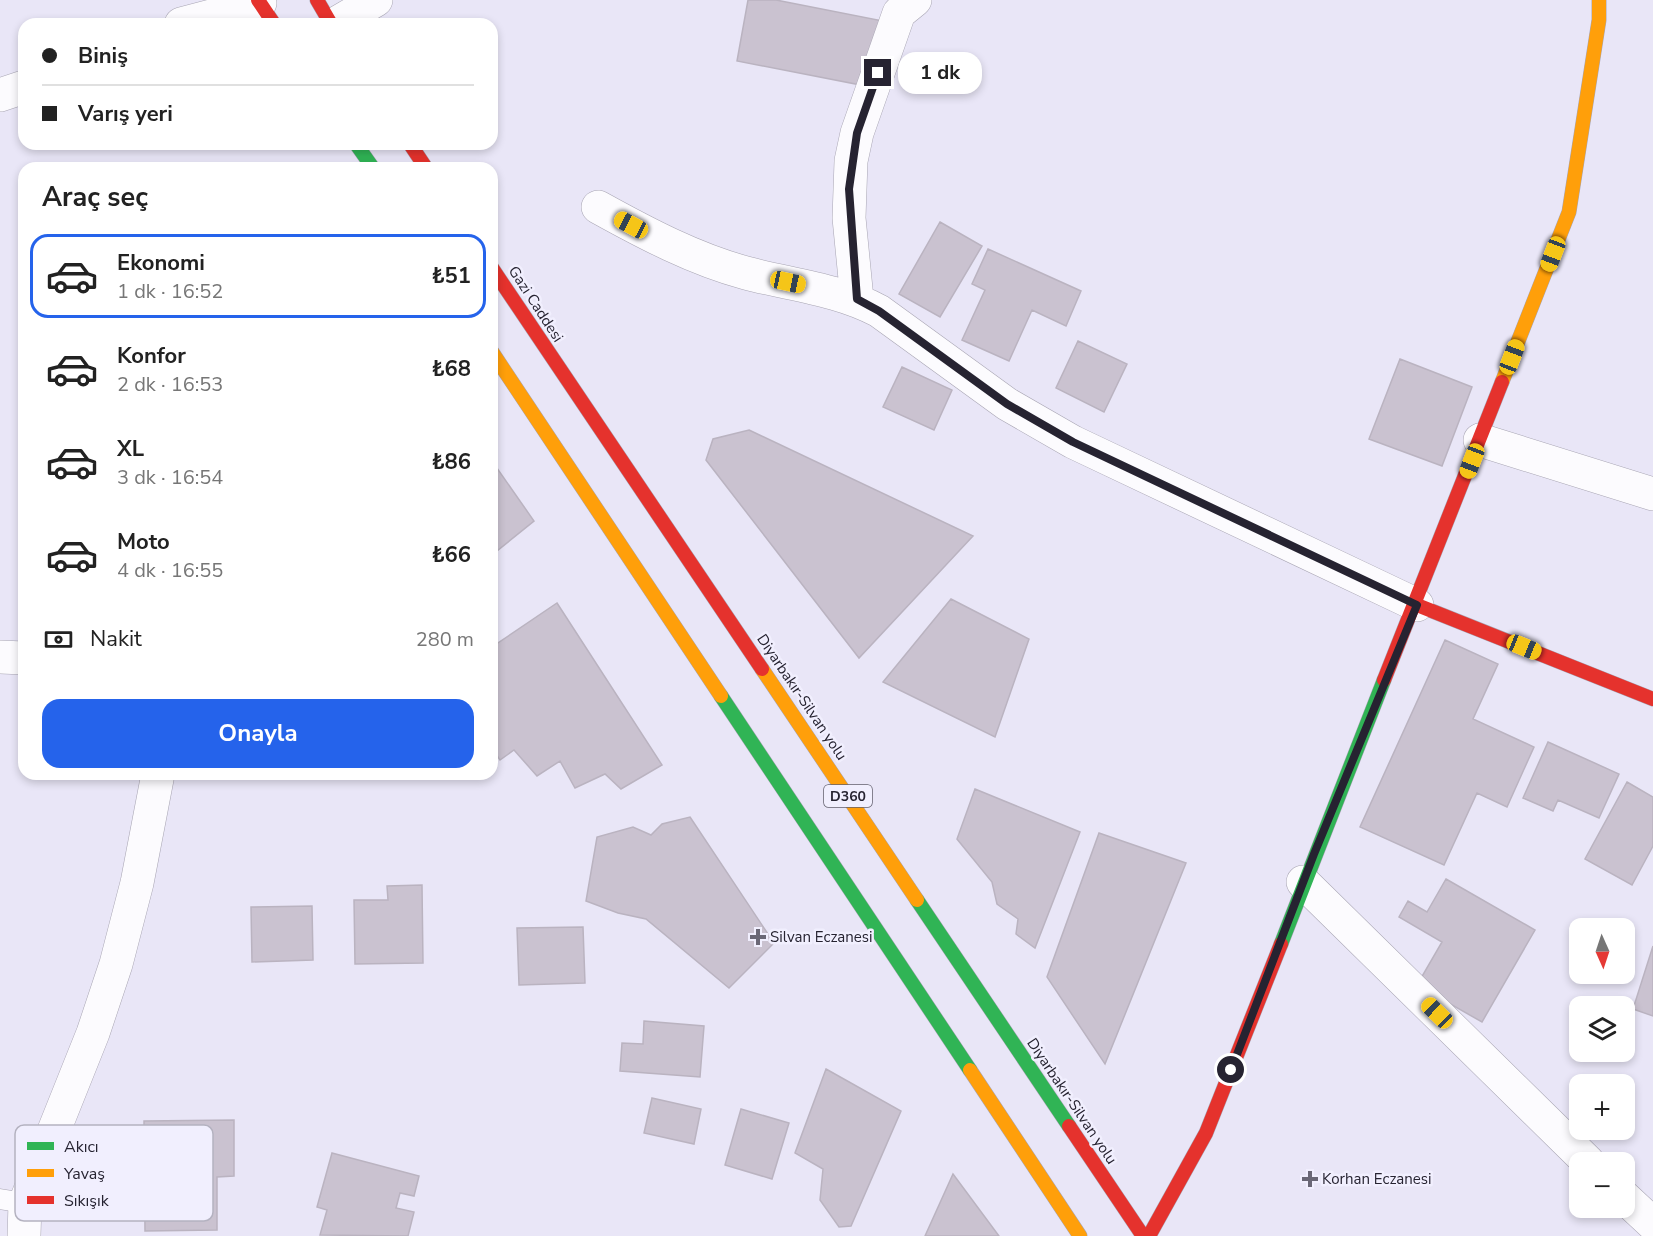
<!DOCTYPE html>
<html lang="tr">
<head>
<meta charset="utf-8">
<style>
  :root { --surface:#fff; --page:#f6f6f6; --text:#222; --muted:#767676; --line:#e0e0e0; --accent:#2563eb }
  body { margin:0; font-family:"Nunito Sans",sans-serif; background:var(--page); color:var(--text); height:100vh; display:flex; flex-direction:column; font-size:22px; white-space:nowrap }
  * { box-sizing:border-box; margin:0 }
  p { font-size:20px; color:var(--muted) }
  .icon { flex:none; width:33px; height:33px; fill:none; stroke:currentColor; stroke-width:2; stroke-linecap:round; stroke-linejoin:round }
  .map { position:relative; flex:1; overflow:hidden }
  .sheet { position:absolute; left:18px; top:162px; width:480px; height:618px; display:flex; flex-direction:column; background:var(--surface); border-radius:18px; box-shadow:0 3px 9px #0003 }
  .sheet>* { flex:none }
  .banner { position:absolute; left:18px; top:18px; width:480px; height:132px; border-radius:18px; box-shadow:0 3px 9px #0003; display:grid; align-content:center; height:132px; padding:0 24px; background:var(--surface) }
  .needle { width:39px; rotate:177deg }
  .fabs { position:absolute; left:1569px; top:918px; display:grid; gap:12px }
  .fabs a { display:grid; place-items:center; width:66px; height:66px; border-radius:12px; background:var(--surface); box-shadow:0 3px 9px #0003; font-size:30px }
  .end { position:absolute; width:27px; height:27px; margin:-14px; border:8px solid #262331; background:#fff; box-shadow:0 0 0 3px #fff }
  .from { border-radius:50% }
  .bubble { position:absolute; height:42px; border-radius:18px; background:var(--surface); box-shadow:0 3px 9px #0003; font-size:20px; font-weight:700; line-height:42px; text-align:center }
  .car { position:absolute; width:18px; height:36px; margin:-18px -9px; border-radius:8px; box-shadow:0 0 4px 2px #0007; background:linear-gradient(#f5c518 24%,#345 0 40%,#f5c518 0 76%,#345 0 86%,#f5c518 0) }
  .banner b { display:flex; align-items:center; gap:21px; height:57px; font-size:22px }
  .banner b+b { border-top:2px solid var(--line) }
  .banner i { width:15px; height:15px; background:var(--text) }
  ul { padding:0; list-style:none }
  li { display:flex; align-items:center; gap:18px; height:84px; margin:0 12px 9px; padding:0 12px; border:3px solid transparent; border-radius:18px }
  li div { flex:1 }
  li b { display:block; font-size:22px }
  li em { font-style:normal; font-weight:700 }
  li.current { border-color:var(--accent) }
  li>.icon { width:54px; height:54px; stroke-width:1.5 }
  h2 { padding:0 24px; font-size:27px; line-height:72px }
  .pay { display:flex; align-items:center; gap:15px; height:66px; padding:0 24px; font-size:22px }
  .pay p { margin-inline-start:auto }
  .cta { display:flex; gap:12px; margin-top:auto; padding:12px 24px }
  .cta a { flex:1; height:69px; border-radius:18px; background:var(--accent); color:#fff; font-size:24px; font-weight:700; line-height:69px; text-align:center }
  .map>svg:first-child { display:block }
  .building { fill:#cac2d0; stroke:#bab3c0; stroke-width:1.5 }
  .lines { fill:none; stroke-linecap:round; stroke-linejoin:round }
  .lane-casing { stroke:#a8a5b3; stroke-width:21 }
  .street-casing { stroke:#a8a5b3; stroke-width:34 }
  .fast-casing { stroke:#a8a5b3; stroke-width:15 }
  .slow-casing { stroke:#a8a5b3; stroke-width:15 }
  .jam-casing { stroke:#a8a5b3; stroke-width:15 }
  .lane { stroke:#fcfbfe; stroke-width:20 }
  .street { stroke:#fcfbfe; stroke-width:33 }
  .fast { stroke:#30b455; stroke-width:14 }
  .slow { stroke:#ff9f0a; stroke-width:14 }
  .jam { stroke:#e5322d; stroke-width:14 }
  .route { stroke:#262331; stroke-width:8 }
  .poi-dot { fill:#6a6776; stroke:#f1effe; stroke-width:2 }
  .labels { text-anchor:middle; dominant-baseline:central; stroke-width:5; stroke-linejoin:round; paint-order:stroke }
  .shield { fill:#f1effe; stroke:#63606e; stroke-width:1.5 }
  .shield-label { font-size:14px; font-weight:bold; fill:#262331 }
  .street-label { font-size:15px; fill:#262331; stroke:#f1effe }
  .poi-label { font-size:15px; fill:#262331; stroke:#f1effe; text-anchor:start }
  .key { fill:#f1effe; stroke:#b4b2c0; stroke-width:1.5 }
  .key-label { font-size:16px; fill:#262331 }
</style>
</head>
<body>
<div class="map">
<svg width="1653" height="1236" viewBox="0 0 1653 1236">
  <rect width="100%" height="100%" fill="#e9e6f7"/>
  <path class="building" d="M 748,0 L 776,0 L 883,21 L 871,87 L 737,61 Z
    M 940,222 L 982,246 L 940,317 L 899,294 Z
    M 988,249 L 1081,291 L 1066,326 L 1032,310 L 1009,361 L 962,340 L 985,290 L 972,284 Z
    M 1078,341 L 1127,364 L 1104,412 L 1056,388 Z
    M 1400,359 L 1472,387 L 1442,466 L 1369,439 Z
    M 902,367 L 952,390 L 934,430 L 883,407 Z
    M 749,430 L 973,536 L 859,658 L 706,460 L 713,439 Z
    M 492,461 L 534,521 L 492,555 Z
    M 951,599 L 1029,639 L 995,737 L 883,682 Z
    M 557,603 L 662,765 L 621,789 L 605,774 L 575,788 L 560,761 L 537,776 L 514,750 L 500,760 L 492,748 L 492,647 Z
    M 1445,640 L 1498,664 L 1473,719 L 1534,747 L 1507,807 L 1477,793 L 1444,865 L 1360,827 Z
    M 1548,742 L 1619,774 L 1599,818 L 1558,800 L 1553,811 L 1523,798 Z
    M 1627,782 L 1653,797 L 1653,846 L 1632,885 L 1585,859 Z
    M 975,789 L 1080,832 L 1035,948 L 1016,934 L 1018,919 L 997,904 L 992,882 L 957,839 Z
    M 690,817 L 774,943 L 729,988 L 646,919 L 618,913 L 586,901 L 597,837 L 633,827 L 651,835 L 662,824 Z
    M 1099,833 L 1186,863 L 1105,1064 L 1047,977 Z
    M 1446,879 L 1535,930 L 1482,1022 L 1417,985 L 1442,942 L 1399,917 L 1408,901 L 1427,912 Z
    M 422,885 L 423,963 L 355,964 L 354,900 L 388,900 L 387,886 Z
    M 312,906 L 313,960 L 252,962 L 251,907 Z
    M 583,927 L 585,983 L 519,985 L 517,928 Z
    M 1653,946 L 1653,1016 L 1633,1009 Z
    M 644,1021 L 704,1026 L 700,1077 L 620,1071 L 622,1043 L 643,1044 Z
    M 826,1069 L 901,1111 L 851,1226 L 839,1227 L 820,1200 L 823,1169 L 795,1153 Z
    M 652,1098 L 701,1109 L 694,1144 L 644,1133 Z
    M 741,1109 L 789,1123 L 772,1179 L 725,1165 Z
    M 234,1120 L 234,1176 L 217,1177 L 217,1230 L 145,1231 L 144,1121 Z
    M 332,1153 L 419,1176 L 414,1196 L 400,1193 L 396,1208 L 414,1212 L 408,1236 L 320,1235 L 327,1210 L 317,1207 Z
    M 953,1174 L 999,1236 L 925,1236 Z"/>
  <g class="lines">
    <defs>
      <path id="lane" d="M 0,1199 L 25,1203"/>
      <path id="street" d="M 181,24 L 260,3
        M 335,24 L 376,0
        M 0,95 L 24,87
        M 598,207 C 645,233 694,259 746,273 C 791,285 837,289 879,311 L 1007,404 L 1073,442 L 1417,605
        M 857,299 L 849,218 L 851,161 L 857,133 L 899,13 L 915,0
        M 1480,440 L 1653,494
        M 0,657 L 24,658
        M 1303,882 L 1588,1162
        M 1624,1197 L 1653,1224
        M 24,1236 L 25,1203 L 93,1033 L 116,964 L 137,883 L 158,774"/>
      <path id="fast" d="M 356,144 L 373,168
        M 721,696 L 970,1070
        M 917,900 L 1069,1126
        M 1281,944 L 1384,680"/>
      <path id="slow" d="M 492,352 L 721,696
        M 1502,382 L 1569,212 L 1599,20 L 1599,0
        M 762,669 L 917,900
        M 970,1070 L 1080,1236"/>
      <path id="jam" d="M 258,0 L 274,24
        M 317,0 L 331,24
        M 410,144 L 426,168
        M 492,268 L 762,669
        M 1417,605 L 1653,699
        M 1384,680 L 1502,382
        M 1069,1126 L 1143,1236
        M 1149,1236 L 1206,1133 L 1281,944"/>
    </defs>
    <use href="#lane" class="lane-casing"/>
    <use href="#street" class="street-casing"/>
    <use href="#fast" class="fast-casing"/>
    <use href="#slow" class="slow-casing"/>
    <use href="#jam" class="jam-casing"/>
    <use href="#lane" class="lane"/>
    <use href="#street" class="street"/>
    <use href="#fast" class="fast"/>
    <use href="#slow" class="slow"/>
    <use href="#jam" class="jam"/>
  </g>
  <g class="lines">
    <path class="route" d="M 878,73 L 857,133 L 849,189 L 857,299 L 879,311 L 1007,404 L 1073,442 L 1417,605 L 1314,854 L 1231,1070"/>
  </g>
  <g class="poi-dot">
    <path d="M755 928h6v6h6v6h-6v6h-6v-6h-6v-6h6z"/>
    <path d="M1307 1170h6v6h6v6h-6v6h-6v-6h-6v-6h6z"/>
  </g>
  <g class="labels">
    <rect class="shield" x="824" y="785" width="48" height="22" rx="4.5"/>
    <g class="shield-label">
      <text x="848" y="796">D360</text>
    </g>
    <g class="street-label">
      <text transform="translate(536 304) rotate(57)">Gazi Caddesi</text>
      <text transform="translate(802 697) rotate(56)">Diyarbakır-Silvan yolu</text>
      <text transform="translate(1072 1101) rotate(56)">Diyarbakır-Silvan yolu</text>
    </g>
    <g class="poi-label">
      <text x="770" y="937">Silvan Eczanesi</text>
      <text x="1322" y="1179">Korhan Eczanesi</text>
    </g>
  </g>
  <rect x="15" y="1125" width="198" height="96" rx="9" class="key"/>
  <rect x="27" y="1142" width="27" height="8" fill="#30b455"/>
  <rect x="27" y="1169" width="27" height="8" fill="#ff9f0a"/>
  <rect x="27" y="1196" width="27" height="8" fill="#e5322d"/>
  <g class="key-label">
    <text x="64" y="1152">Akıcı</text>
    <text x="64" y="1179">Yavaş</text>
    <text x="64" y="1206">Sıkışık</text>
  </g>
</svg>
<div class="fabs">
<a><svg class="needle" viewBox="-14 -14 28 28"><path d="M0-13l5 13h-10z" fill="#e53935"/><path d="M0 13l5-13h-10z" fill="#767676"/></svg></a>
<a><svg class="icon" aria-label="layers" viewBox="0 0 24 24"><path d="M12 4l9 5-9 5-9-5zM3 14l9 5 9-5"/></svg></a>
<a>+</a>
<a>−</a>
</div>
<i class="end from" style="left:1231px;top:1070px"></i>
<i class="end" style="left:878px;top:73px"></i>
<div class="bubble" style="left:898px;top:52px;width:84px">1 dk</div>
<i class="car" style="left:631px;top:225px;rotate:298deg"></i>
<i class="car" style="left:1553px;top:254px;rotate:201deg"></i>
<i class="car" style="left:788px;top:282px;rotate:102deg"></i>
<i class="car" style="left:1512px;top:357px;rotate:21deg"></i>
<i class="car" style="left:1472px;top:461px;rotate:201deg"></i>
<i class="car" style="left:1524px;top:647px;rotate:112deg"></i>
<i class="car" style="left:1437px;top:1013px;rotate:314deg"></i>
<div class="banner">
<b><i class="from"></i>Biniş</b>
<b><i></i>Varış yeri</b>
</div>
<section class="sheet">
<h2>Araç seç</h2>
<ul>
<li class="current"><svg class="icon" aria-label="car" viewBox="0 0 24 24"><path d="M5 17H2v-5l4-1 3-4h7l3 4 3 1v5h-3M9 17h6M6 11h13"/><circle cx="7" cy="17" r="2"/><circle cx="17" cy="17" r="2"/></svg><div><b>Ekonomi</b><p>1 dk · 16:52</p></div><em>₺51</em></li>
<li><svg class="icon" aria-label="car" viewBox="0 0 24 24"><path d="M5 17H2v-5l4-1 3-4h7l3 4 3 1v5h-3M9 17h6M6 11h13"/><circle cx="7" cy="17" r="2"/><circle cx="17" cy="17" r="2"/></svg><div><b>Konfor</b><p>2 dk · 16:53</p></div><em>₺68</em></li>
<li><svg class="icon" aria-label="car" viewBox="0 0 24 24"><path d="M5 17H2v-5l4-1 3-4h7l3 4 3 1v5h-3M9 17h6M6 11h13"/><circle cx="7" cy="17" r="2"/><circle cx="17" cy="17" r="2"/></svg><div><b>XL</b><p>3 dk · 16:54</p></div><em>₺86</em></li>
<li><svg class="icon" aria-label="car" viewBox="0 0 24 24"><path d="M5 17H2v-5l4-1 3-4h7l3 4 3 1v5h-3M9 17h6M6 11h13"/><circle cx="7" cy="17" r="2"/><circle cx="17" cy="17" r="2"/></svg><div><b>Moto</b><p>4 dk · 16:55</p></div><em>₺66</em></li>
</ul>
<div class="pay"><svg class="icon" aria-label="cash" viewBox="0 0 24 24"><path d="M3 7h18v10H3z"/><circle cx="12" cy="12" r="2"/></svg>Nakit<p>280 m</p></div>
<div class="cta"><a>Onayla</a></div>
</section>
</div>
</body>
</html>
